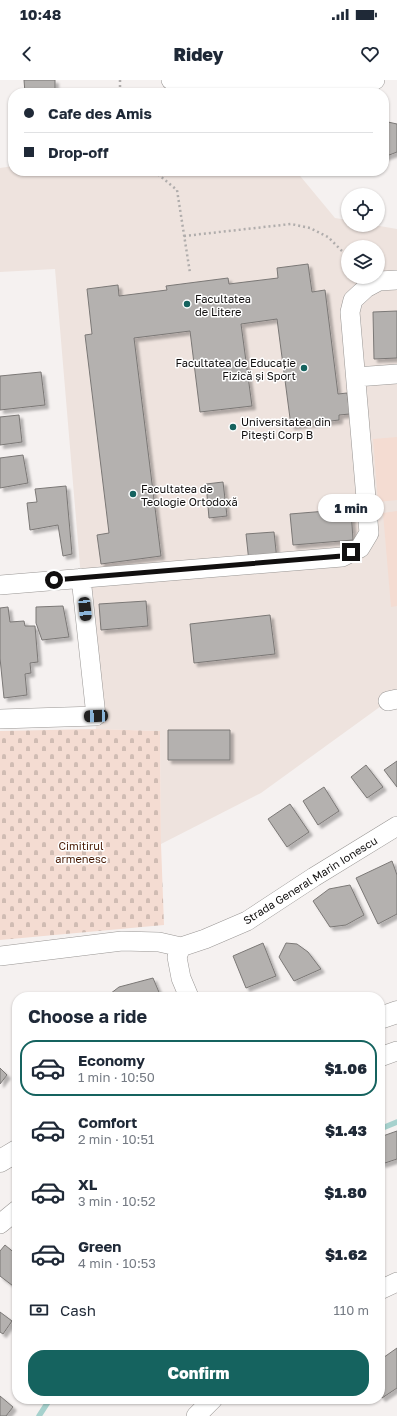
<!DOCTYPE html>
<html lang="en">
<head>
<meta charset="utf-8">
<style>
  :root { --surface:#fff; --page:#f6f6f7; --text:#1f2937; --muted:#747a83; --line:#e0e1e3; --accent:#15635f }
  body { margin:0; font-family:"Golos Text",sans-serif; background:var(--page); color:var(--text); height:100vh; display:flex; flex-direction:column; font-size:15px; white-space:nowrap }
  * { box-sizing:border-box; margin:0 }
  p { font-size:13px; color:var(--muted) }
  .icon { flex:none; width:22px; height:22px; fill:none; stroke:currentColor; stroke-width:2; stroke-linecap:round; stroke-linejoin:round }
  .map { position:relative; flex:1; overflow:hidden }
  .details { position:absolute; left:12px; top:912px; width:373px; height:412px; display:flex; flex-direction:column; background:var(--surface); border-radius:16px; box-shadow:0 1px 3px #0004 }
  .details>* { flex:none }
  .hud { position:absolute; left:8px; top:8px; width:381px; height:88px; border-radius:16px; box-shadow:0 1px 3px #0004; display:grid; align-content:center; height:88px; padding:0 16px; background:var(--surface) }
  .tools { position:absolute; left:341px; top:108px; display:grid; gap:8px }
  .tools a { display:grid; place-items:center; width:44px; height:44px; border-radius:50%; background:var(--surface); box-shadow:0 1px 3px #0004; font-size:20px }
  .end { position:absolute; width:18px; height:18px; margin:-9px; border:5px solid #110f0f; background:#fff; box-shadow:0 0 0 2px #fff }
  .from { border-radius:50% }
  .bubble { position:absolute; height:28px; border-radius:14px; background:var(--surface); box-shadow:0 1px 3px #0004; font-size:13px; font-weight:800; line-height:28px; text-align:center }
  .car { position:absolute; width:12px; height:24px; margin:-12px -6px; border-radius:5px; box-shadow:0 0 3px 1px #0007; background:linear-gradient(#222 24%,#8ab4d8 0 40%,#222 0 76%,#8ab4d8 0 86%,#222 0) }
  .hud b { display:flex; align-items:center; gap:14px; height:38px; font-size:15px }
  .hud b+b { border-top:1px solid var(--line) }
  .hud i { width:10px; height:10px; background:var(--text) }
  ul { padding:0; list-style:none }
  li { display:flex; align-items:center; gap:12px; height:56px; margin:0 8px 6px; padding:0 8px; border:2px solid transparent; border-radius:16px }
  li div { flex:1 }
  li b { display:block; font-size:15px }
  li em { font-style:normal; font-weight:800 }
  li.active { border-color:var(--accent) }
  li>.icon { width:36px; height:36px; stroke-width:1.5 }
  h2 { padding:0 16px; font-size:18px; line-height:48px }
  .pay { display:flex; align-items:center; gap:10px; height:44px; padding:0 16px; font-size:15px }
  .pay p { margin-inline-start:auto }
  .primary-button { display:flex; gap:8px; margin-top:auto; padding:8px 16px }
  .primary-button a { flex:1; height:46px; border-radius:16px; background:var(--accent); color:#fff; font-size:16px; font-weight:800; line-height:46px; text-align:center }
  .status { display:flex; justify-content:space-between; align-items:center; height:28px; padding:0 20px; background:var(--surface); direction:ltr }
  .status svg { height:11px; fill:currentColor }
  header { display:flex; justify-content:space-between; align-items:center; height:52px; padding:0 16px; background:var(--surface); font-size:18px; font-weight:800 }
  .map>svg:first-child { display:block }
  .built { fill:#eee3de; fill-rule:evenodd }
  .cemetery { fill:url(#cemetery-stones) }
  .garden { fill:#f4dcd2 }
  .lines { fill:none; stroke-linecap:round; stroke-linejoin:round }
  .stream { stroke:#a6d1cd; stroke-width:5.5 }
  .building { fill:#b4b1af; stroke:#7b7876; filter:url(#shadow) }
  .minor-casing { stroke:#999694; stroke-width:20 }
  .major-casing { stroke:#999694; stroke-width:23 }
  .path { stroke:#b0adac; stroke-width:2.5; stroke-dasharray:2 3; stroke-linecap:butt }
  .minor { stroke:#fff; stroke-width:19 }
  .major { stroke:#fff; stroke-width:22 }
  .route { stroke:#110f0f; stroke-width:5 }
  .poi-dot { fill:#15635f; stroke:#fff; stroke-width:1.5 }
  .labels { text-anchor:middle; dominant-baseline:central; stroke-width:3; stroke-linejoin:round; paint-order:stroke }
  .poi-label { font-size:11px; fill:#110f0f; stroke:#fff; text-anchor:start }
  .park-label { font-size:11px; fill:#481b05; stroke:#fff }
  .street-label { font-size:11px; fill:#110f0f; stroke:#fff }
</style>
</head>
<body>
<div class="status"><b>10:48</b><svg viewBox="0 0 49 12"><path d="M0 12V9h3v3zM5 12V6h3v6zM10 12V3h3v9zM15 12V0h3v12zM26 1h20v11H26zM47 4h2v5h-2z"/></svg></div>
<header><svg class="icon" aria-label="back" viewBox="0 0 24 24"><path d="M15 5l-7 7 7 7"/></svg>Ridey<svg class="icon" aria-label="heart" viewBox="0 0 24 24"><path d="M12 20l-8-8c-3-5 5-10 8-4 3-6 11-1 8 4z"/></svg></header>
<div class="map">
<svg width="397" height="1336" viewBox="0 0 397 1336">
  <defs>
    <pattern id="cemetery-stones" width="16" height="16" patternUnits="userSpaceOnUse"><rect width="16" height="16" fill="#f4dcd2"/><path d="M2 7V4a2 2 0 0 1 4 0v3zM10 15v-3a2 2 0 0 1 4 0v3z" fill="#d0bcb3"/></pattern>
    <filter id="shadow"><feDropShadow dx="3.5" dy="3.5" stdDeviation="1" flood-color="#0004"/></filter>
  </defs>
  <rect width="100%" height="100%" fill="#f5f1f0"/>
  <path class="built" d="M 13,86 L 13,91 L 296,91 L 335,138 L 348,140 L 348,145 L 374,145 L 397,149 L 397,610 L 388,621 L 261,713 L 161,764 L 160,651 L 96,649 L 81,498 L 55,189 L 0,192 L 0,88 ZM 348,167 L 378,167 L 378,197 L 348,197 Z"/>
  <path class="cemetery" d="M 96,649 L 160,651 L 161,764 L 164,845 L 0,860 L 0,651 Z"/>
  <path class="garden" d="M 397,357 L 397,420 L 378,422 L 373,359 Z
    M 397,431 L 397,526 L 391,527 L 383,433 Z"/>
  <g class="lines">
    <path class="stream" d="M 380,1049 L 397,1042
      M 39,1336 L 50,1319"/>
  </g>
  <path class="building" d="M 24,0 L 55,0 L 55,13 L 25,13 Z
    M 388,42 L 397,44 L 397,72 L 384,77 L 384,66 Z
    M 308,184 L 312,212 L 325,210 L 338,314 L 347,313 L 350,334 L 339,335 L 339,340 L 291,346 L 277,239 L 241,244 L 252,326 L 200,332 L 190,251 L 134,258 L 161,476 L 101,484 L 97,455 L 109,453 L 85,255 L 92,254 L 87,209 L 118,205 L 119,216 L 167,210 L 166,206 L 228,198 L 229,204 L 278,198 L 277,188 Z
    M 397,231 L 397,278 L 374,279 L 373,232 Z
    M 41,292 L 45,325 L 0,330 L 0,296 Z
    M 19,335 L 22,362 L 0,365 L 0,337 Z
    M 23,375 L 28,403 L 0,408 L 0,378 Z
    M 223,402 L 227,436 L 209,438 L 206,404 Z
    M 66,406 L 72,474 L 63,476 L 58,445 L 30,450 L 27,423 L 37,422 L 35,409 Z
    M 351,429 L 353,460 L 293,465 L 290,434 Z
    M 274,452 L 277,480 L 249,482 L 246,454 Z
    M 146,521 L 148,546 L 101,550 L 99,524 Z
    M 63,526 L 69,557 L 42,560 L 36,543 L 36,527 Z
    M 8,527 L 10,542 L 24,541 L 25,546 L 35,546 L 38,582 L 30,583 L 31,593 L 25,594 L 27,615 L 4,618 L 0,578 L 0,528 Z
    M 270,535 L 275,574 L 194,583 L 190,544 Z
    M 168,650 L 230,650 L 230,680 L 168,680 Z
    M 397,681 L 397,707 L 384,690 Z
    M 366,685 L 383,707 L 367,718 L 351,697 Z
    M 324,707 L 339,731 L 318,745 L 303,721 Z
    M 290,724 L 309,752 L 287,767 L 268,739 Z
    M 392,781 L 397,795 L 397,834 L 378,844 L 356,798 Z
    M 350,805 L 364,835 L 346,845 L 330,847 L 313,821 L 329,809 Z
    M 263,863 L 276,896 L 246,908 L 233,876 Z
    M 286,863 L 297,864 L 308,872 L 321,889 L 294,901 L 279,877 Z
    M 153,898 L 161,917 L 106,917 L 119,907 Z
    M 0,988 L 7,995 L 0,1004 Z
    M 397,1051 L 397,1079 L 382,1084 L 380,1079 L 380,1057 Z
    M 5,1165 L 17,1175 L 17,1209 L 0,1196 L 0,1171 Z
    M 0,1232 L 12,1241 L 3,1254 L 0,1252 Z
    M 397,1268 L 397,1308 L 382,1318 L 380,1316 L 380,1280 Z
    M 0,1316 L 13,1327 L 6,1336 L 0,1336 Z"/>
  <g class="lines">
    <defs>
      <path id="minor" d="M 171,0 L 175,2 L 375,0
        M 356,297 L 397,294
        M 0,505 L 342,477 L 360,468 L 369,453 L 350,232 L 353,220 L 366,208 L 379,201 L 397,200
        M 388,621 L 397,619
        M 0,639 L 96,636 L 81,498
        M 0,876 L 122,861 L 159,862 L 181,867
        M 189,917 L 181,898 L 177,877 L 181,867 L 205,859 L 247,841 L 314,797 L 397,746
        M 380,977 L 397,971
        M 0,1144 L 17,1130
        M 380,1210 L 397,1202
        M 196,1336 L 213,1319"/>
      <path id="major" d="M 380,938 L 397,932
        M 0,1081 L 17,1071"/>
    </defs>
    <use href="#minor" class="minor-casing"/>
    <use href="#major" class="major-casing"/>
    <path class="path" d="M 120,0 L 120,13
      M 154,91 L 177,110 L 190,193
      M 184,156 L 291,144 L 310,148 L 328,157 L 343,172 L 348,180"/>
    <use href="#minor" class="minor"/>
    <use href="#major" class="major"/>
  </g>
  <g class="lines">
    <path class="route" d="M 54,500 L 342,476 L 351,472"/>
  </g>
  <g class="poi-dot">
    <circle cx="187" cy="224" r="4"/>
    <circle cx="304" cy="288" r="4"/>
    <circle cx="233" cy="347" r="4"/>
    <circle cx="133" cy="414" r="4"/>
  </g>
  <g class="labels">
    <g class="poi-label">
      <text x="195" y="218">Facultatea<tspan x="195" dy="13">de Litere</tspan></text>
      <text x="296" y="282" text-anchor="end">Facultatea de Educație<tspan x="296" dy="13">Fizică și Sport</tspan></text>
      <text x="241" y="341">Universitatea din<tspan x="241" dy="13">Pitești Corp B</tspan></text>
      <text x="141" y="408">Facultatea de<tspan x="141" dy="13">Teologie Ortodoxă</tspan></text>
    </g>
    <g class="park-label">
      <text x="81" y="765">Cimitirul<tspan x="81" dy="13">armenesc</tspan></text>
    </g>
    <g class="street-label">
      <text transform="translate(310 800) rotate(-32)">Strada General Marin Ionescu</text>
    </g>
  </g>
</svg>
<div class="tools">
<a><svg class="icon" aria-label="locate" viewBox="0 0 24 24"><circle cx="12" cy="12" r="6"/><path d="M12 2v4M12 18v4M2 12h4M18 12h4"/></svg></a>
<a><svg class="icon" aria-label="layers" viewBox="0 0 24 24"><path d="M12 4l9 5-9 5-9-5zM3 14l9 5 9-5"/></svg></a>
</div>
<i class="end from" style="left:54px;top:500px"></i>
<i class="end" style="left:351px;top:472px"></i>
<div class="bubble" style="left:318px;top:414px;width:66px">1 min</div>
<i class="car" style="left:85px;top:529px;rotate:174deg"></i>
<i class="car" style="left:96px;top:636px;rotate:268deg"></i>
<div class="hud">
<b><i class="from"></i>Cafe des Amis</b>
<b><i></i>Drop-off</b>
</div>
<section class="details">
<h2>Choose a ride</h2>
<ul>
<li class="active"><svg class="icon" aria-label="car" viewBox="0 0 24 24"><path d="M5 17H2v-5l4-1 3-4h7l3 4 3 1v5h-3M9 17h6M6 11h13"/><circle cx="7" cy="17" r="2"/><circle cx="17" cy="17" r="2"/></svg><div><b>Economy</b><p>1 min · 10:50</p></div><em>$1.06</em></li>
<li><svg class="icon" aria-label="car" viewBox="0 0 24 24"><path d="M5 17H2v-5l4-1 3-4h7l3 4 3 1v5h-3M9 17h6M6 11h13"/><circle cx="7" cy="17" r="2"/><circle cx="17" cy="17" r="2"/></svg><div><b>Comfort</b><p>2 min · 10:51</p></div><em>$1.43</em></li>
<li><svg class="icon" aria-label="car" viewBox="0 0 24 24"><path d="M5 17H2v-5l4-1 3-4h7l3 4 3 1v5h-3M9 17h6M6 11h13"/><circle cx="7" cy="17" r="2"/><circle cx="17" cy="17" r="2"/></svg><div><b>XL</b><p>3 min · 10:52</p></div><em>$1.80</em></li>
<li><svg class="icon" aria-label="car" viewBox="0 0 24 24"><path d="M5 17H2v-5l4-1 3-4h7l3 4 3 1v5h-3M9 17h6M6 11h13"/><circle cx="7" cy="17" r="2"/><circle cx="17" cy="17" r="2"/></svg><div><b>Green</b><p>4 min · 10:53</p></div><em>$1.62</em></li>
</ul>
<div class="pay"><svg class="icon" aria-label="cash" viewBox="0 0 24 24"><path d="M3 7h18v10H3z"/><circle cx="12" cy="12" r="2"/></svg>Cash<p>110 m</p></div>
<div class="primary-button"><a>Confirm</a></div>
</section>
</div>
</body>
</html>
